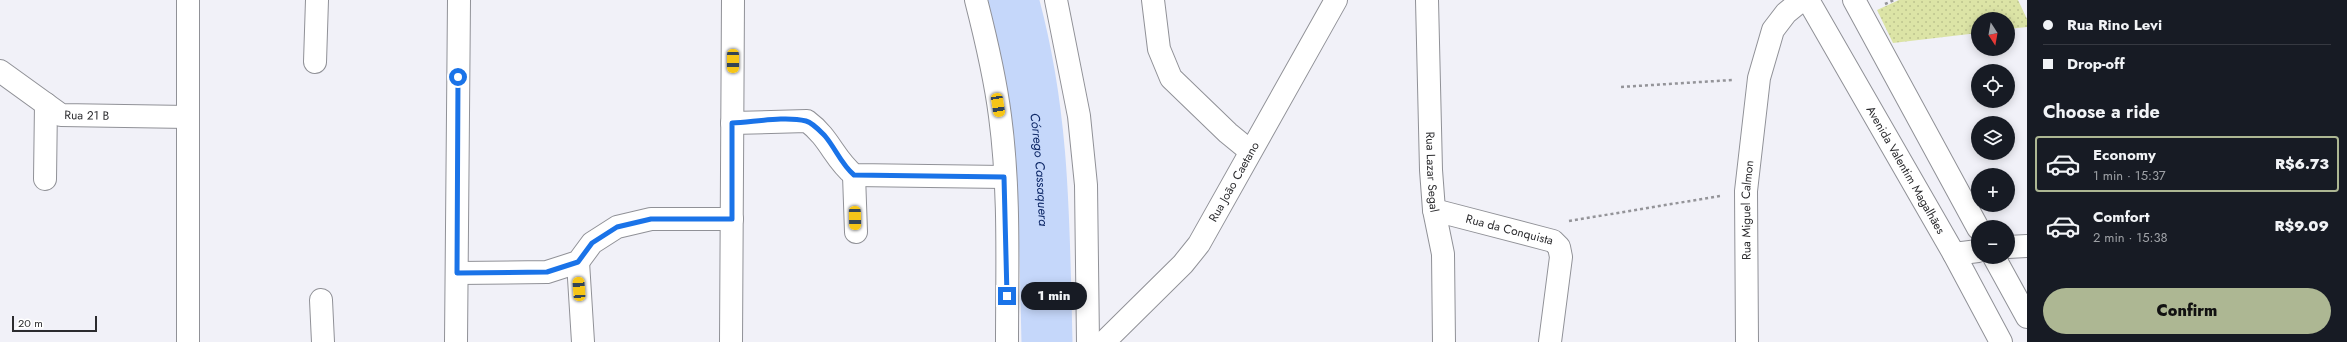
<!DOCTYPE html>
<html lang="en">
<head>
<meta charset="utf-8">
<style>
  :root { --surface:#171b24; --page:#242831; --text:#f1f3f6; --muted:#9ea1a6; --line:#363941; --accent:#adb793 }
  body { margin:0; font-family:Jost,sans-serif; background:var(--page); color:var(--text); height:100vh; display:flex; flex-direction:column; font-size:15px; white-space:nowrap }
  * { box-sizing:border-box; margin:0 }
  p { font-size:13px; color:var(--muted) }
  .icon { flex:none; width:22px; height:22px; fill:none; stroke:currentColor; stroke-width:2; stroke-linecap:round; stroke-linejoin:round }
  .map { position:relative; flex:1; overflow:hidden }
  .details { display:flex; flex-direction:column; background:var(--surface); width:320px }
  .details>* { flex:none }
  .top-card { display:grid; align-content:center; height:88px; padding:0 16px; background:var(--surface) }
  .needle { width:26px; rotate:169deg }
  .fabs { position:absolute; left:1971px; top:12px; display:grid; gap:8px }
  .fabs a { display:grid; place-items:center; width:44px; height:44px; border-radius:50%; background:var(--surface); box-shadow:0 2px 10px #0003; font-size:20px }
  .scale { position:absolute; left:12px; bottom:10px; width:85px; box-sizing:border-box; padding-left:4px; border:2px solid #2b2b2e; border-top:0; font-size:11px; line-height:14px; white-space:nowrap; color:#2b2b2e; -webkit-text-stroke:3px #fff; paint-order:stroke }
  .end { position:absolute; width:18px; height:18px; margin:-9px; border:5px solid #1a73e8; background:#fff; box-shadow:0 0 0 2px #fff }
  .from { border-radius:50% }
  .bubble { position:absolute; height:28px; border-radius:14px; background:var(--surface); box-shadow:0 2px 10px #0003; font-size:13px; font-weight:800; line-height:28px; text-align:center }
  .car { position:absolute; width:12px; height:24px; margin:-12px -6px; border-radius:5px; box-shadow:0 0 3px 1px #0007; background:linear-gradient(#f5c518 24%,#345 0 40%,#f5c518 0 76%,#345 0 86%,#f5c518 0) }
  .top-card b { display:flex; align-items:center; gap:14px; height:38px; font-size:15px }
  .top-card b+b { border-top:1px solid var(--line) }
  .top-card i { width:10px; height:10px; background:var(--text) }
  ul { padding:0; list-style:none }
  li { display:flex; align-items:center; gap:12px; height:56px; margin:0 8px 6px; padding:0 8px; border:2px solid transparent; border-radius:4px }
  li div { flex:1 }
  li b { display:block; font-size:15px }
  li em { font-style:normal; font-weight:800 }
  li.current { border-color:var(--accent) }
  li>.icon { width:36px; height:36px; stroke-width:1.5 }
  h2 { padding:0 16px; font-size:18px; line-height:48px }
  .cta { display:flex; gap:8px; margin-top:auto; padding:8px 16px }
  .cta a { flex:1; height:46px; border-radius:24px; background:var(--accent); color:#111; font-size:16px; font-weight:800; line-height:46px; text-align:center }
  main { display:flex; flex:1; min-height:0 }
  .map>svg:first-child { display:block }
  .grass { fill:url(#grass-dots) }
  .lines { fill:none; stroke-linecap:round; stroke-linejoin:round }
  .river { stroke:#c5d7fa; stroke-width:51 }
  .minor-casing { stroke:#909197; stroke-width:24 }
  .major-casing { stroke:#909197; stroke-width:24 }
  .path { stroke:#949499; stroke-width:2.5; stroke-dasharray:3 3; stroke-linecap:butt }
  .minor { stroke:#fff; stroke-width:22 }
  .major { stroke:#fff; stroke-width:22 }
  .route { stroke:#1a73e8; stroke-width:5 }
  .labels { text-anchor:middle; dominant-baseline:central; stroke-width:3; stroke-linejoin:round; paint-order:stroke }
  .street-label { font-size:12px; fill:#2b2b2e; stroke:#fff }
  .water-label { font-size:13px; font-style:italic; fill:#0d2766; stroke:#fff }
</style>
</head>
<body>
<main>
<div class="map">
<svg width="2027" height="342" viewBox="0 0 2027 342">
  <defs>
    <pattern id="grass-dots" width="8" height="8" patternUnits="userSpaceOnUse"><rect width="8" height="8" fill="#dce4a6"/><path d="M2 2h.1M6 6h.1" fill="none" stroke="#bdc48f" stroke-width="1.8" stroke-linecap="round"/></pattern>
  </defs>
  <rect width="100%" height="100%" fill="#f1f1f8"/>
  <path class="grass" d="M 1899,0 L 2018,0 L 2027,19 L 2027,27 L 2008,29 L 2008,19 L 1978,19 L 1978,33 L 1893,43 L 1877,10 Z"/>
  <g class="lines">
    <path class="river" id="s1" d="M 1013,0 C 1045,115 1044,224 1047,342"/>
    <defs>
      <g id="minor">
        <path d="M 976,0 C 986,39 995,77 1000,116 C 1010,191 1007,267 1007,342"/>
        <path d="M 1056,0 L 1079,116 L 1086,185 L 1088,342"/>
        <path d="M 1153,0 L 1159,49 L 1171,78 L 1228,133 L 1250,151"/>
        <path id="s2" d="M 1427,0 L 1431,170 L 1434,210 L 1443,254 L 1444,342"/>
        <path d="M 315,62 L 317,0"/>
        <path id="s3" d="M 0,71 L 61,115 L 188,117"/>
        <path d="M 732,123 L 807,121 C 830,138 834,159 854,175 L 1004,177"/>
        <path d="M 854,175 L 856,232"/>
        <path d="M 45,179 L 46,104"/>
        <path id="s4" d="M 1434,210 L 1553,241 L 1559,247 L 1561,257 L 1550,342"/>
        <path d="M 2008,247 L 2027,246"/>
        <path d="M 1954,254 L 1978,251"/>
        <path d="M 578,262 L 583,342"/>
        <path d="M 457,273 L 547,272 L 578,262 L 592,243 L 617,227 L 651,219 L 732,219"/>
        <path d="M 321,300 L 323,342"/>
        <path d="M 188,342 L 188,0"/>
        <path d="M 456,342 L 459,0"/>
        <path d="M 731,342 L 733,0"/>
        <path id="s5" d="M 1747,342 L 1746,191 L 1759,78 L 1773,30 L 1786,13 L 1802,0"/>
      </g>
      <g id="major">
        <path id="s6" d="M 1808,0 L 1954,254 L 2001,342"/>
        <path d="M 1854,0 L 1978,228"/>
        <path d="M 1994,257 L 2027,317"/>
        <path id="s7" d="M 1104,342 L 1183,264 L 1199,244 L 1336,0"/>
      </g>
    </defs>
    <use href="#minor" class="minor-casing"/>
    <use href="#major" class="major-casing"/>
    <path class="path" d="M 1885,4 L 1894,0
      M 1621,87 L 1732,80
      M 1569,221 L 1720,196"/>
    <use href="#minor" class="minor"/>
    <use href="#major" class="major"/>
  </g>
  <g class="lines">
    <path class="route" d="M 458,77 L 457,273 L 547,272 L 578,262 L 592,243 L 617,227 L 651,219 L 732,219 L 732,123 C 754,122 785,116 806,121 C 813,123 820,131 825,136 C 836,149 841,164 854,175 L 1004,177 L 1007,296"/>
  </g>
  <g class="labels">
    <g class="street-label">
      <text stroke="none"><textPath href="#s3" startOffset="101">Rua 21 B</textPath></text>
      <text stroke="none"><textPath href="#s6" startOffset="196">Avenida Valentim Magalhães</textPath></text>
      <text stroke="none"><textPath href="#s2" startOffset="172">Rua Lazar Segal</textPath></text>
      <text stroke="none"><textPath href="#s7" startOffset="208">Rua João Caetano</textPath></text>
      <text stroke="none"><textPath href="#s5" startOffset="132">Rua Miguel Calmon</textPath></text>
      <text stroke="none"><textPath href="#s4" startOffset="78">Rua da Conquista</textPath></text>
    </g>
    <g class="water-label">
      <text stroke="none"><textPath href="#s1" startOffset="172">Córrego Cassaquera</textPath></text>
    </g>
  </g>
</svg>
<div class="fabs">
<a><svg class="needle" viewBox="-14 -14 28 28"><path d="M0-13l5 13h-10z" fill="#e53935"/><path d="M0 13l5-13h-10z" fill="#9ea1a6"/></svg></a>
<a><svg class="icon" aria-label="locate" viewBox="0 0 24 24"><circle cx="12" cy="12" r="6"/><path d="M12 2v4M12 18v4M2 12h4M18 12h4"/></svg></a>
<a><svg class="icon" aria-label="layers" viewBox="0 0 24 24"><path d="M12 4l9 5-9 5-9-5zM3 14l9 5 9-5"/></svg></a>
<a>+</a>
<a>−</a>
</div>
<div class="scale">20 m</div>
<i class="end from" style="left:458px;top:77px"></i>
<i class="end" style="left:1007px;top:296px"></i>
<div class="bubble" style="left:1021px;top:282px;width:66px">1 min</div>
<i class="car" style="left:733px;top:61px;rotate:180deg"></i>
<i class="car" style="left:998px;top:105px;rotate:171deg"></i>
<i class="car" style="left:855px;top:218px;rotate:179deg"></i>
<i class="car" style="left:579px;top:289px;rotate:356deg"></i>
</div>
<section class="details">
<div class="top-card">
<b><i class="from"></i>Rua Rino Levi</b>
<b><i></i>Drop-off</b>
</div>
<h2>Choose a ride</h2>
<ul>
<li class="current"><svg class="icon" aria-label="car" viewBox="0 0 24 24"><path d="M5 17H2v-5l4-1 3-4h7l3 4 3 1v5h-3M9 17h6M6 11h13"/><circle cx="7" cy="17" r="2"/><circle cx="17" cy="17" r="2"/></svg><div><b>Economy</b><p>1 min · 15:37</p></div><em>R$6.73</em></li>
<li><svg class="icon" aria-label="car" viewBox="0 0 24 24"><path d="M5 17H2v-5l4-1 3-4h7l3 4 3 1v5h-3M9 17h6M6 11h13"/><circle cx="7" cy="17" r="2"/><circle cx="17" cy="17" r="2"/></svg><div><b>Comfort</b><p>2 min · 15:38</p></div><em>R$9.09</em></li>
</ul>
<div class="cta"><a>Confirm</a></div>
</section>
</main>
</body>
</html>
